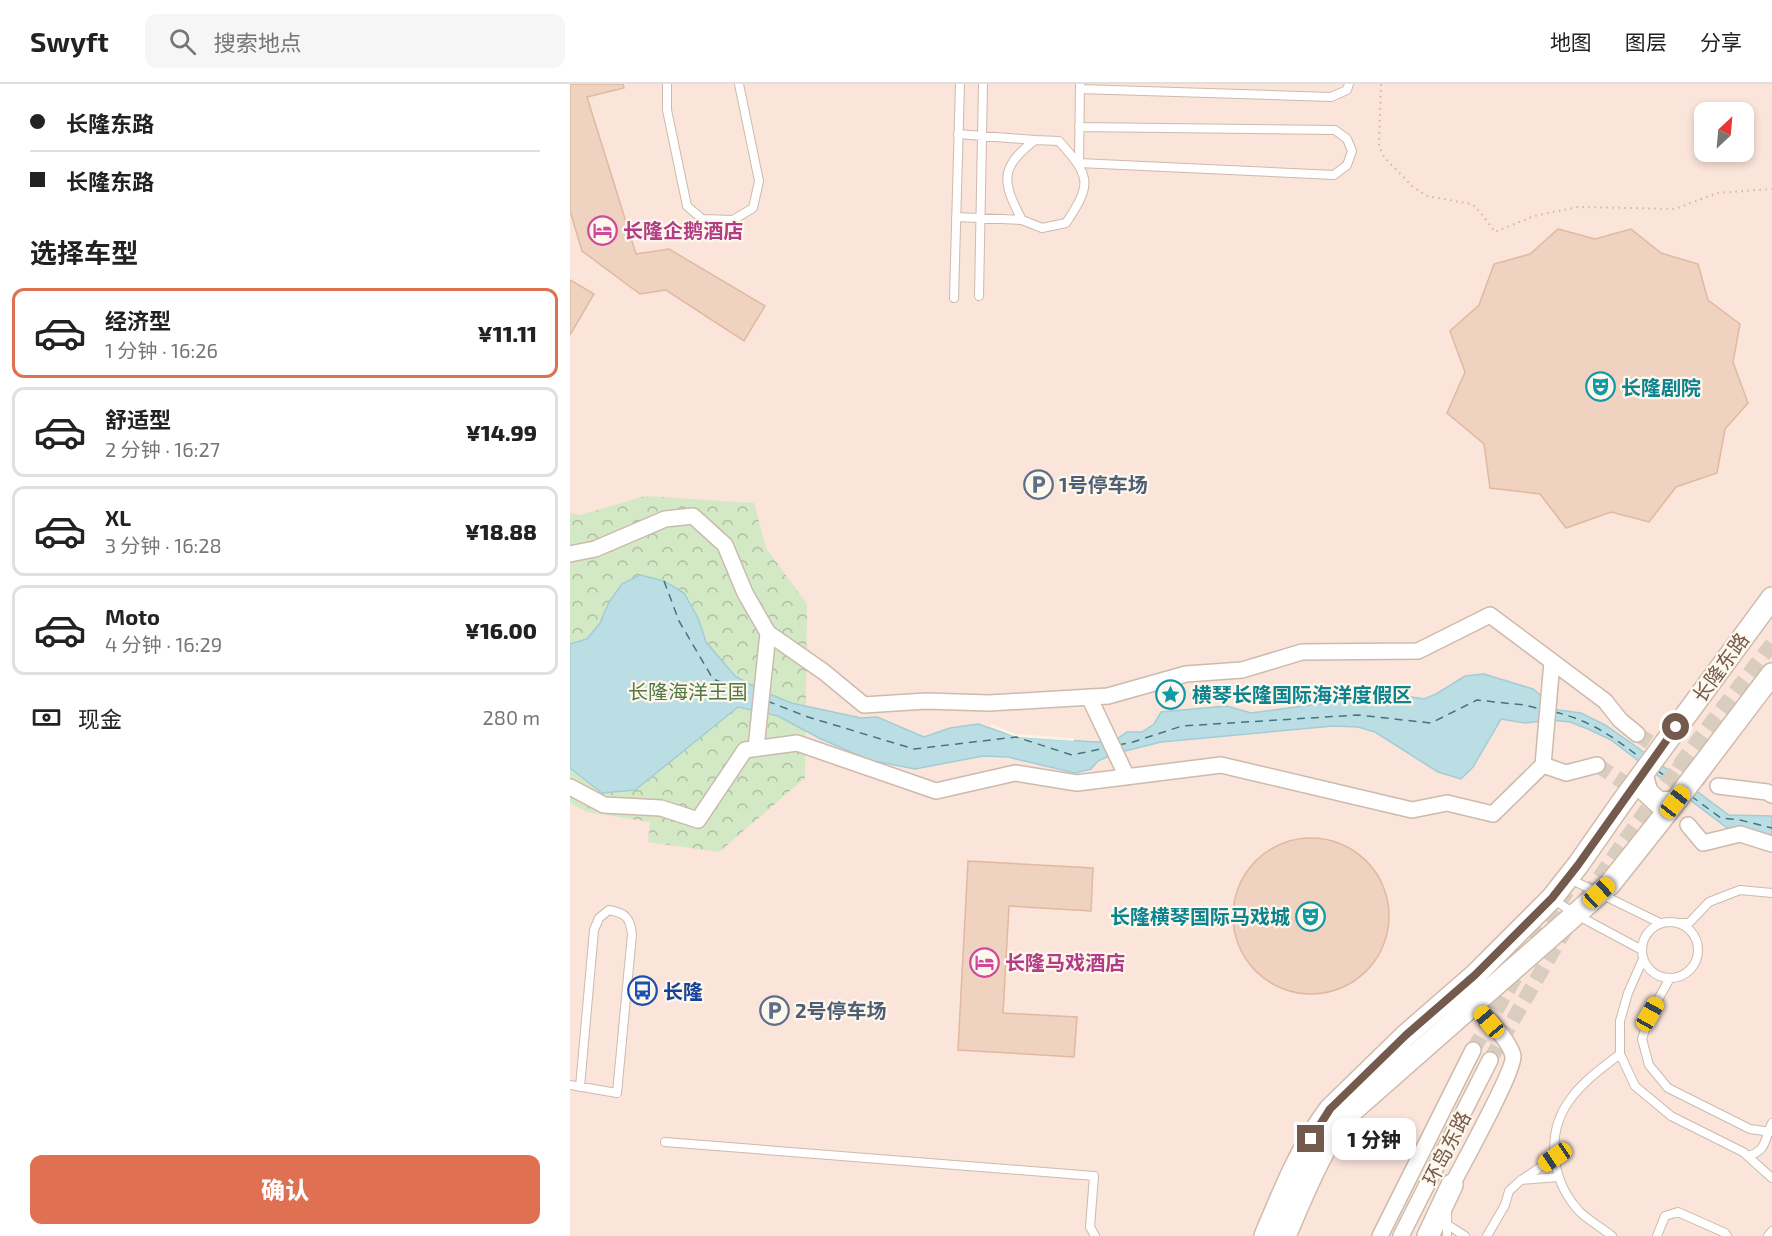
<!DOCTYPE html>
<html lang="zh">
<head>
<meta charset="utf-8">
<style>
  :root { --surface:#fff; --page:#f6f6f6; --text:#222; --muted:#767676; --line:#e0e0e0; --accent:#df7051 }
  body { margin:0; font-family:"Exo 2","Noto Sans SC",sans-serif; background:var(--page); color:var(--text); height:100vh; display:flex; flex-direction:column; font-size:22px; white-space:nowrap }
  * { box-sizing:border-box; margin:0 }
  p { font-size:20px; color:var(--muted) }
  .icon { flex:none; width:33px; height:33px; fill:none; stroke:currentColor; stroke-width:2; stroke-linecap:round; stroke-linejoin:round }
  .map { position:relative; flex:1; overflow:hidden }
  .side { display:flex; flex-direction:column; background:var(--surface); width:570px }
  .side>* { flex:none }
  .top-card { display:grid; align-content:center; height:132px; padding:0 30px; background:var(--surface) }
  .needle { width:39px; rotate:26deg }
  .tools { position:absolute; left:1124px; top:18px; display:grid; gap:12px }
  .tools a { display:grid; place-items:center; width:60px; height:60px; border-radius:12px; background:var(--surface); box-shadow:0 3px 9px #0003; font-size:30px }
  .end { position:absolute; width:27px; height:27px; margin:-14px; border:8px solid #735a4c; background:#fff; box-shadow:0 0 0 3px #fff }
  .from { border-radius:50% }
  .bubble { position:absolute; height:42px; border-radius:12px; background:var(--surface); box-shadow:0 3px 9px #0003; font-size:20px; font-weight:800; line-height:42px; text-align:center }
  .car { position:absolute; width:18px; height:36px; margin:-18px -9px; border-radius:8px; box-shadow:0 0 4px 2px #0007; background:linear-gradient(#f5c518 24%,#345 0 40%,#f5c518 0 76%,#345 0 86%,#f5c518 0) }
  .top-card b { display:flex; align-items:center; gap:21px; height:57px; font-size:22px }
  .top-card b+b { border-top:2px solid var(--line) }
  .top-card i { width:15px; height:15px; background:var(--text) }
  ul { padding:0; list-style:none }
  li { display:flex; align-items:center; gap:18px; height:90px; margin:0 12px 9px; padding:0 18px; border:3px solid var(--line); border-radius:12px }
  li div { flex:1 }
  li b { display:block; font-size:22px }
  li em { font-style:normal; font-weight:800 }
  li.current { border-color:var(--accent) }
  li>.icon { width:54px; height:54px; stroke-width:1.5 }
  h2 { padding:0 30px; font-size:27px; line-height:72px }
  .pay { display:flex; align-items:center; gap:15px; height:66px; padding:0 30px; font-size:22px }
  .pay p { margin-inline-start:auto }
  .action { display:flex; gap:12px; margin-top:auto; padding:12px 30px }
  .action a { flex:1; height:69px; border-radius:12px; background:var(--accent); color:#fff; font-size:24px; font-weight:800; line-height:69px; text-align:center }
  header { display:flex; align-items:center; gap:36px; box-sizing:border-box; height:84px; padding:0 30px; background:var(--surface); border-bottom:2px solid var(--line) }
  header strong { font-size:28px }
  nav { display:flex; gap:33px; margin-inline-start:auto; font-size:21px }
  .search { width:420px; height:54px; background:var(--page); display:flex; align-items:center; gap:15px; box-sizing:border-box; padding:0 21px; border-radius:12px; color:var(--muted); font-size:22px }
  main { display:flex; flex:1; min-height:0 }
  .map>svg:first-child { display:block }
  .commercial { fill:#fbe4da; fill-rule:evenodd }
  .park { fill:url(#park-crowns) }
  .water { fill:#bbdee4; stroke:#a2cdd5; stroke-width:1.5 }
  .pier { fill:#fbf3e6 }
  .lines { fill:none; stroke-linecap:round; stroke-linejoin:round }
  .ferry { stroke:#43757f; stroke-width:1.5; stroke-dasharray:8 6; stroke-linecap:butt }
  .building { fill:#efd2bf; stroke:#e1b9a0; stroke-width:1.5 }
  .street-tunnel { stroke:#d9cdc0; stroke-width:15; stroke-dasharray:15 8; stroke-linecap:butt }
  .lane-casing { stroke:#ccbbac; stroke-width:10 }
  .street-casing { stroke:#ccbbac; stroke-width:18 }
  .secondary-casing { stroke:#cfbbaa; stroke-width:24 }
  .path { stroke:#d4b5a2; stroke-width:2; stroke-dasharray:1.5 4.5; stroke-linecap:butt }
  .lane { stroke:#fff; stroke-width:8 }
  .street { stroke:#fff; stroke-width:15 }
  .secondary { stroke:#fff; stroke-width:21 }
  .route { stroke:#735a4c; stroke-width:8 }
  .labels { text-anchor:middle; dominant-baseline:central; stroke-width:4.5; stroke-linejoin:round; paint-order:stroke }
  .hotel-label { font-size:20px; font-weight:bold; fill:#b23c85; stroke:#fef7ec; text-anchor:start }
  .culture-label { font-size:20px; font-weight:bold; fill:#0d838f; stroke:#fef7ec; text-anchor:start }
  .service-label { font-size:20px; font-weight:bold; fill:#4e5e75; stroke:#fef7ec; text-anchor:start }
  .street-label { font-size:20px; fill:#735a4c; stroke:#fef7ec }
  .park-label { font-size:20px; fill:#547844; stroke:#fef7ec }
  .transit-label { font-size:20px; font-weight:bold; fill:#164399; stroke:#fef7ec; text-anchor:start }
</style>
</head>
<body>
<header>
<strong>Swyft</strong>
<div class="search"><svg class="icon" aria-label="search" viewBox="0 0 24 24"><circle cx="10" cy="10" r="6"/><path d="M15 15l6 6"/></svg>搜索地点</div>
<nav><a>地图</a><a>图层</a><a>分享</a></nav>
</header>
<main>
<section class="side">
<div class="top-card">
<b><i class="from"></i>长隆东路</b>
<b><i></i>长隆东路</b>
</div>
<h2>选择车型</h2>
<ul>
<li class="current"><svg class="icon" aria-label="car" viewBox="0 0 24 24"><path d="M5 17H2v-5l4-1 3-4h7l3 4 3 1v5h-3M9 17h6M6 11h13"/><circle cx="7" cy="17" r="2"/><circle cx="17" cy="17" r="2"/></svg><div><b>经济型</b><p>1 分钟 · 16:26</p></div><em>¥11.11</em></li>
<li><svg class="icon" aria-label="car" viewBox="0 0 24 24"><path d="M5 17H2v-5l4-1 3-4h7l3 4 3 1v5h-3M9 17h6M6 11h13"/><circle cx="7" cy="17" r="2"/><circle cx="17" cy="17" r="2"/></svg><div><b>舒适型</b><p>2 分钟 · 16:27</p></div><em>¥14.99</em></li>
<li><svg class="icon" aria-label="car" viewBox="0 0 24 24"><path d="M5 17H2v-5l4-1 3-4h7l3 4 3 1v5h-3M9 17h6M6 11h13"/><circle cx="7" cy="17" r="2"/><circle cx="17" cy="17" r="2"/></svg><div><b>XL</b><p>3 分钟 · 16:28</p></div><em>¥18.88</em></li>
<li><svg class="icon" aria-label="car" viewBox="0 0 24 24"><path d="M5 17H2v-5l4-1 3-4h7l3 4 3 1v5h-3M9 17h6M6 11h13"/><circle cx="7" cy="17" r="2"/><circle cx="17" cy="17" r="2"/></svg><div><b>Moto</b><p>4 分钟 · 16:29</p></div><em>¥16.00</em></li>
</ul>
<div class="pay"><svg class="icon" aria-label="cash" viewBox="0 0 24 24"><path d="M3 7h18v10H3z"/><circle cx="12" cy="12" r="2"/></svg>现金<p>280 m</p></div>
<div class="action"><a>确认</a></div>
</section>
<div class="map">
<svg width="1202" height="1152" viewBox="0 0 1202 1152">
  <defs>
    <pattern id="park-crowns" width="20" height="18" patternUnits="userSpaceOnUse" patternTransform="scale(1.5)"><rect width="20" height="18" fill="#d3e8c5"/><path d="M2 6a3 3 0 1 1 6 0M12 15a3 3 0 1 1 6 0" fill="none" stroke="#b0bfa2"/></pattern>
  </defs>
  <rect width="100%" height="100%" fill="#fbf3e6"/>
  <path class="commercial" d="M 0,0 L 1202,0 L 1202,1152 L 0,1152 ZM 1134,28 L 1173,28 L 1173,68 L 1134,68 Z"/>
  <path class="park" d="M 75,412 L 184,419 L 196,464 L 237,520 L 235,694 L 149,768 L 78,758 L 80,738 L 17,728 L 0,719 L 0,429 L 10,431 Z"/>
  <path class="water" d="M 70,491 L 94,497 L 114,509 L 128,534 L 136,558 L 165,592 L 190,606 L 221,619 L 291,634 L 307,633 L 354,653 L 380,644 L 408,640 L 446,653 L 526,658 L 544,657 L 557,648 L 572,648 L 584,640 L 591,628 L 657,622 L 681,629 L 784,615 L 799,606 L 854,615 L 866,610 L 895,592 L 914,590 L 963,605 L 988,626 L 1011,629 L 1035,641 L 1064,661 L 1159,731 L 1202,732 L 1202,753 L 1176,744 L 1161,747 L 1041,656 L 1018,645 L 1000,638 L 981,636 L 955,639 L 931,635 L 903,683 L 891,695 L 868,688 L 805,648 L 788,643 L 763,642 L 591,658 L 543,670 L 528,677 L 521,685 L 505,689 L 438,673 L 413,672 L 345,685 L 299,676 L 249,654 L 208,632 L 168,623 L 65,706 L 32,709 L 0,684 L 0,560 L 17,555 L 30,539 L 39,518 L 52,500 Z"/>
  <path class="pier" d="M 421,640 L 446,650 L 504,654 L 504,657 L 446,653 L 421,643 Z"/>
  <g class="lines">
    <path class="ferry" d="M 94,497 L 109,537 L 143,595 L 185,612
      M 197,617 L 238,633 L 344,665 L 446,653 L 502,671 L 535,664
      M 985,628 C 1021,637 1042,652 1072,675
      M 548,661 L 563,658 L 612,642 L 788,631 L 861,639 L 907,616 L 954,621 L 971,625
      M 1088,687 L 1106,700
      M 1121,712 L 1151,734 L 1170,736 L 1202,744"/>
  </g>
  <path class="building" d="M 0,0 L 53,0 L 54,4 L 17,13 L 66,170 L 99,165 L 195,222 L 174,257 L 96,206 L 70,210 L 12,167 L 0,127 Z
    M 988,145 L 1025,155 L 1061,145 L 1091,169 L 1128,180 L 1138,216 L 1170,240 L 1163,278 L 1178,319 L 1155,345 L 1147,389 L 1106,403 L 1079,438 L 1041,428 L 996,444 L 970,410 L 920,404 L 914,360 L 877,329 L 895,288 L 880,247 L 909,221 L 924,180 L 960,170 Z
    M 0,196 L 24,210 L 0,251 Z
    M663 832a78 78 0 1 1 156 0a78 78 0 1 1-156 0Z
    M 398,777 L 523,784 L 521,827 L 439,822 L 433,929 L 507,933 L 504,973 L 388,966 Z"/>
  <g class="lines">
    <path class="street-tunnel" d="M 1067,650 L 1148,702
      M 1027,681 L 1070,709
      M 1017,813 C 1073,726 1138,643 1202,560
      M 966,858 L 997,807
      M 903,966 L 949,887
      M 920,976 L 995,846"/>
    <defs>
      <path id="lane" d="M 97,0 L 97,26 L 117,122 L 132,135 L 163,136 L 183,124 L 189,97 L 169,0
        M 510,5 L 761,13 L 777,6 L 779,0
        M 509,43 L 765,46 L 777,55 L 782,67 L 777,81 L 764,91 L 509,79 L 510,0
        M 388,50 L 465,56
        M 386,133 L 452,136 L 472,144 L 496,139 C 523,99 520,92 489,57 L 465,56 C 429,84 432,98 452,136
        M 409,212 L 413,0
        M 384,214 L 390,0
        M 1000,795 L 1090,839
        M 983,815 L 1005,830 L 1072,866
        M1072 866a28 28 0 1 1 56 0a28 28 0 1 1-56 0Z
        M 1110,839 L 1119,839 L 1139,818 L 1170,806 L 1202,809
        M 1073,875 L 1058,909 L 1050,937 L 1050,970 L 1065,1002 L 1101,1032 L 1173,1068 L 1202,1094
        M 1100,894 L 1080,930 L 1072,955 L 1079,981 L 1098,1004 L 1180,1045 L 1202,1048
        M 0,1001 L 47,1009 L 62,850 C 60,833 55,829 39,826 L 29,834 L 24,846 L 10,1003
        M 95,1058 L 524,1092 L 520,1143 L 525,1152
        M 1178,1072 C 1198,1066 1194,1055 1202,1039
        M 951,1096 L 988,1093
        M 878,1141 L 895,1152
        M 877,1152 L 877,1127
        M 917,1152 L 935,1121 L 939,1107 L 950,1097 L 985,1073
        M 1042,1152 C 1032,1144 1018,1136 1009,1127 C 980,1095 975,1047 1002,1013 C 1015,996 1033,983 1050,970
        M 1087,1152 L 1095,1132 L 1108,1128 L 1155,1149 L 1157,1152
        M 1198,1152 L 1202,1147"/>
      <path id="street" d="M 0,470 L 25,465 L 95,435 L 123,432 L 155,461 L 175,509 L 198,549 L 254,588 L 294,621 L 356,617 L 419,619 L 538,612 L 616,590 L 672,586 L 732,568 L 848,567 L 920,531 L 1035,617 L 1050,636 L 1067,650
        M 519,613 L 557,693
        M 186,664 L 198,549
        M 973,681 L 982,578
        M 1148,702 L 1197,708 L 1202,711
        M 0,703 L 34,721 L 91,724 L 128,736 L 175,666 L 227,659 L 366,707 L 445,689 L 507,699 L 651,681 L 842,726 L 877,719 L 923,730 L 973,681 L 996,689 L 1027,681
        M 1118,741 L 1133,759 L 1170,750 L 1202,760
        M 882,1101 C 891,1083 945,986 943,972 C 940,956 910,926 898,914
        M 810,1152 L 903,966
        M 831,1152 L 920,976"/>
      <path id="secondary" d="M 1072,691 L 1077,708 L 1089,719 L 1105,718
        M 695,1152 C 713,1109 731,1063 760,1025 L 836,951 L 905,891 L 982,814 L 1008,781 L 1052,718 L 1202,514
        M 715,1152 C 732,1112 749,1070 774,1034 L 1040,800 L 1105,718 L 1202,590
        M 858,1152 L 882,1101"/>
    </defs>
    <use href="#lane" class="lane-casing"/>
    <use href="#street" class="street-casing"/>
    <use href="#secondary" class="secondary-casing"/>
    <path class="path" d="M 811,0 L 809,62 L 814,73 L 843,103 L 857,112 L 902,120 L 911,129 L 925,148 L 964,132 L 1008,123 L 1105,125 L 1147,109 L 1202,105"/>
    <use href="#lane" class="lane"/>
    <use href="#street" class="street"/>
    <use href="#secondary" class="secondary"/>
  </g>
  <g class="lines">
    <path class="route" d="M 741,1055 L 760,1025 L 836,951 L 905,891 L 982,814 L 1008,781 L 1106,643"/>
  </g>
  <defs>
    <symbol id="hotel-ring" viewBox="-11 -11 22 22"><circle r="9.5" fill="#fef7ec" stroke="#d1479c" stroke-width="1.5"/><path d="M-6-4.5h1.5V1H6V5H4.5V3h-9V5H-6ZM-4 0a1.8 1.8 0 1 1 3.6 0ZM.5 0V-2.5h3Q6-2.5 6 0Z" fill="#d1479c"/></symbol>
    <symbol id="theatre-ring" viewBox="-11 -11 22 22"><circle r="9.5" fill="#fef7ec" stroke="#0f9aa8" stroke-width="1.5"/><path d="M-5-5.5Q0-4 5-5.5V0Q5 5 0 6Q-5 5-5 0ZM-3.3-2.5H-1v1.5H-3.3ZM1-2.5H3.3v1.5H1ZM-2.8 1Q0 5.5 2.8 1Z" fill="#0f9aa8"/></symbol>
    <symbol id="parking-ring" viewBox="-11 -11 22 22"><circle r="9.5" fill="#fef7ec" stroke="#5c6f8a" stroke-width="1.5"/><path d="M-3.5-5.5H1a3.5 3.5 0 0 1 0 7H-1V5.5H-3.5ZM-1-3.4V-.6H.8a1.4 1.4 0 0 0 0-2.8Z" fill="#5c6f8a"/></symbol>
    <symbol id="sight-ring" viewBox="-11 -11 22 22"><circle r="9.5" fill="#fef7ec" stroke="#0f9aa8" stroke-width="1.5"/><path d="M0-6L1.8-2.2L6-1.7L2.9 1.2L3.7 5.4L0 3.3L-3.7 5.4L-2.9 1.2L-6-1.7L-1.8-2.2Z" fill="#0f9aa8"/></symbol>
    <symbol id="bus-ring" viewBox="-11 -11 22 22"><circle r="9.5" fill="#fef7ec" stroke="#1a4fb4" stroke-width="1.5"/><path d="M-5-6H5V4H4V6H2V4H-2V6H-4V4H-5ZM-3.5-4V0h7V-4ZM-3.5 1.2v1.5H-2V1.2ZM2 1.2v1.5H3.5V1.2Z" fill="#1a4fb4"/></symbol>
  </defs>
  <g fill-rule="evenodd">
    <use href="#hotel-ring" x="16" y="130" width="33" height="33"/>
    <use href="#theatre-ring" x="1014" y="286" width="33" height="33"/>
    <use href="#parking-ring" x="452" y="384" width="33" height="33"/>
    <use href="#sight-ring" x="584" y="594" width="33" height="33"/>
    <use href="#theatre-ring" x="724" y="816" width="33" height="33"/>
    <use href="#hotel-ring" x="398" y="862" width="33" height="33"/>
    <use href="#bus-ring" x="56" y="890" width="33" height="33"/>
    <use href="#parking-ring" x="188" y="910" width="33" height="33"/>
  </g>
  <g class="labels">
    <g class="hotel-label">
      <text x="53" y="146">长隆企鹅酒店</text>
      <text x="435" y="878">长隆马戏酒店</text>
    </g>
    <g class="culture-label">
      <text x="1051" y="303">长隆剧院</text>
      <text x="622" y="610">横琴长隆国际海洋度假区</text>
      <text x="720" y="832" text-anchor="end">长隆横琴国际马戏城</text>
    </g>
    <g class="service-label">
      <text x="489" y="400">1号停车场</text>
      <text x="225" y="926">2号停车场</text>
    </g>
    <g class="street-label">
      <text transform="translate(1150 583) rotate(-54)">长隆东路</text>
      <text transform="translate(876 1064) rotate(-63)">环岛东路</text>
    </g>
    <g class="park-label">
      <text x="118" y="607">长隆海洋王国</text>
    </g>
    <g class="transit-label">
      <text x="93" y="907">长隆</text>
    </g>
  </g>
</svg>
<div class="tools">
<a><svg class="needle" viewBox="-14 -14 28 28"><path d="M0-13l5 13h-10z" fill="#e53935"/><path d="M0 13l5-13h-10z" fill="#767676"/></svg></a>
</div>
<i class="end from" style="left:1106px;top:643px"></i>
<i class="end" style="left:741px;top:1055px"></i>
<div class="bubble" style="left:762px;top:1034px;width:84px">1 分钟</div>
<i class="car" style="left:1105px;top:718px;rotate:38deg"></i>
<i class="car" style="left:1029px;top:809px;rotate:47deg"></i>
<i class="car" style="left:1080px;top:930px;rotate:29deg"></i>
<i class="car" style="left:919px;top:938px;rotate:320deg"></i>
<i class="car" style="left:985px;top:1073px;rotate:236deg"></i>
</div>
</main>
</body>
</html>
